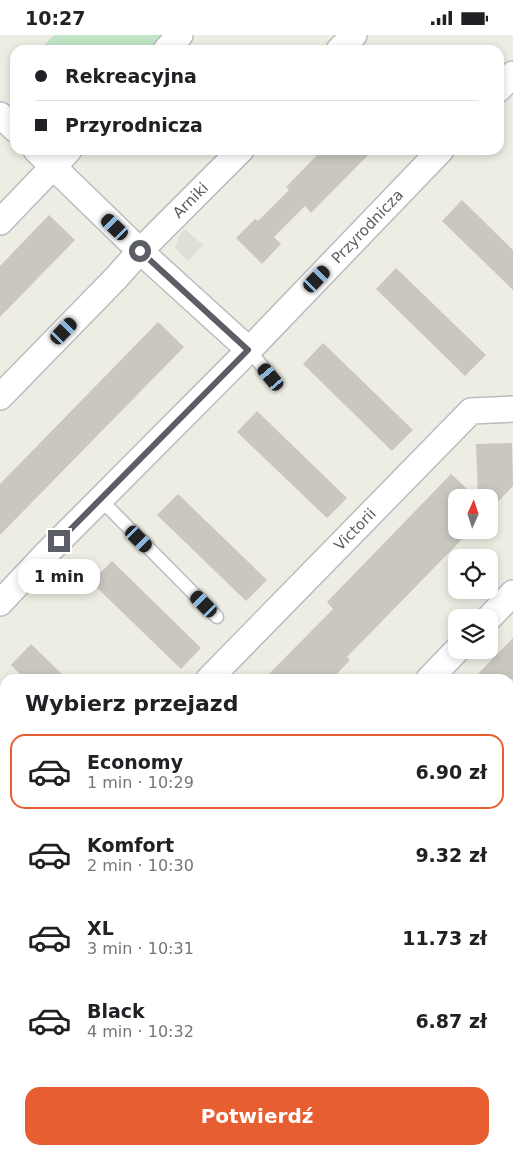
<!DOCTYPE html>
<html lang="pl">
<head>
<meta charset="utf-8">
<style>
  :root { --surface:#fff; --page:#f2f2f2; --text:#202124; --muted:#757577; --line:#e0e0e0; --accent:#e65e31 }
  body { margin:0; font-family:"DejaVu Sans",sans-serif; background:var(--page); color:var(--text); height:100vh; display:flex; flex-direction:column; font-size:19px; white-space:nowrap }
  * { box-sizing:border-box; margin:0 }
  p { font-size:16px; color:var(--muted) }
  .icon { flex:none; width:28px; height:28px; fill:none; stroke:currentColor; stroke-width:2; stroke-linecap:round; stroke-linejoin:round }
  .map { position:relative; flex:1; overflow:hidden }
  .panel { position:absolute; left:0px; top:639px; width:514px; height:481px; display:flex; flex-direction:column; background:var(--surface); border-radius:15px 15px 0 0; box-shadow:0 2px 8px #0003 }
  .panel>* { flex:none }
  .top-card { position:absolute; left:10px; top:10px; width:494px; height:110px; border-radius:15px; box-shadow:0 2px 8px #0003; display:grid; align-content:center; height:110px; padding:0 25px; background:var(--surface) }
  .needle { width:32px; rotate:3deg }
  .fabs { position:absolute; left:448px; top:454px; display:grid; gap:10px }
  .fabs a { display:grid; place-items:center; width:50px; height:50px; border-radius:10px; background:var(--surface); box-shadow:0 2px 8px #0003; font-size:25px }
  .end { position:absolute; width:22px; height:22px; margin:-11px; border:6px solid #5b5e64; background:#fff; box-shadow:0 0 0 2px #fff }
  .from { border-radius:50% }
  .bubble { position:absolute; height:35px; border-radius:15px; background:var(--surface); box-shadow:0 2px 8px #0003; font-size:16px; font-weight:700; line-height:35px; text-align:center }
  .car { position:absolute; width:15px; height:30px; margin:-15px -8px; border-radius:6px; box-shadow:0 0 4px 1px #0007; background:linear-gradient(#222 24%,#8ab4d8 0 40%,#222 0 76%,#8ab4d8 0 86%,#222 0) }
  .top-card b { display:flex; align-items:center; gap:18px; height:48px; font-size:19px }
  .top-card b+b { border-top:1px solid var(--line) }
  .top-card i { width:12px; height:12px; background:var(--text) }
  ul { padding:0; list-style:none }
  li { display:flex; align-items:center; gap:15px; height:75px; margin:0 10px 8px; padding:0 15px; border:2px solid transparent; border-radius:15px }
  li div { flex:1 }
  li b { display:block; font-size:19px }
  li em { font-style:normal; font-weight:700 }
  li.on { border-color:var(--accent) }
  li>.icon { width:45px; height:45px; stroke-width:1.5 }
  h2 { padding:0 25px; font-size:22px; line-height:60px }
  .action { display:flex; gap:10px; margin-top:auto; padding:10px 25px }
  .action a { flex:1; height:58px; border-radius:15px; background:var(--accent); color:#fff; font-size:20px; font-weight:700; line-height:58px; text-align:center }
  .status { display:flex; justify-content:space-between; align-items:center; height:35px; padding:0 25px; background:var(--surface); direction:ltr }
  .status svg { height:14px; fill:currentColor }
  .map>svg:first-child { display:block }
  .industrial { fill:#dfdfd8 }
  .green { fill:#c0e5c6 }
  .building { fill:#c9c7c0 }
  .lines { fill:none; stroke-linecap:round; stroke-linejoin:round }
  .lane-casing { stroke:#bbbcc2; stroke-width:15 }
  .street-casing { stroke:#bbbcc2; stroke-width:28 }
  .lane { stroke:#fff; stroke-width:12 }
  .street { stroke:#fff; stroke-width:25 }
  .route { stroke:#5b5e64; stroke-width:6 }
  .labels { text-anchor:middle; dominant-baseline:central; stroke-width:5; stroke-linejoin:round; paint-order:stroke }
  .street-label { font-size:15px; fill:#5b5e64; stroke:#fff }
</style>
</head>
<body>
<div class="status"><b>10:27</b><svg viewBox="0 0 49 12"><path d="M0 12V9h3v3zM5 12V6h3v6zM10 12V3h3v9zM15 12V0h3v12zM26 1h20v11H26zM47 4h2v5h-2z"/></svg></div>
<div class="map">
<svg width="513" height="1119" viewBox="0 0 513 1119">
  <rect width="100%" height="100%" fill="#eeede3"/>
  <path class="industrial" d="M 185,194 L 203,210 L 188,226 L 175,213 L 179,201 Z"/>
  <path class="green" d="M 54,0 L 165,0 L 150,15 L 39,15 Z"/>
  <path class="building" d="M 322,115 L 373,115 L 311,178 L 305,171 L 274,202 L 281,209 L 262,229 L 236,203 L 255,184 L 258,186 L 289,155 L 286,152 Z
    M 462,165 L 513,215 L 513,255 L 442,186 Z
    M 49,180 L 75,205 L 0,282 L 0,231 Z
    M 396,233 L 486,320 L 465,341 L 376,254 Z
    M 158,287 L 184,312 L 0,500 L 0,449 Z
    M 323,308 L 413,395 L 392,416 L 303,329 Z
    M 257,376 L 347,463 L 327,483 L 237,397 Z
    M 512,408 L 513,451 L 489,476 L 489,462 L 478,462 L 476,409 Z
    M 451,439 L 476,462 L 456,462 L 456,495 L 471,495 L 347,622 L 350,625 L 332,644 L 264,644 L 333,574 L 327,567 Z
    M 178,459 L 267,545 L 246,566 L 157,480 Z
    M 112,526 L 201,613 L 181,634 L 91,547 Z
    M 513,603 L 513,644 L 473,644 Z
    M 31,609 L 67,644 L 25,644 L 11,630 Z"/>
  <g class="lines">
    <defs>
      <path id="lane" d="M 249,315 L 271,342
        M 101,465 L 217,582
        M 0,689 L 5,694"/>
      <g id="street">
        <path d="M 166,15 L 180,0"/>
        <path d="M 339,15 L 354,0"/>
        <path d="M 499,54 L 513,39"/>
        <path d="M 0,80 L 15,94"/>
        <path d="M 36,115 L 140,216 L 249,315"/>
        <path d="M 0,187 L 69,115"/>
        <path id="s1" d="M 0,362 L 116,243 L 140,216 L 241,115"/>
        <path id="s2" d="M 0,568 L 45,520 L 249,315 L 441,115"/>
        <path d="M 489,583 L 513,558"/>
        <path id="s3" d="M 209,644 L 471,376 L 513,374"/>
        <path d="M 429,644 L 457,615"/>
        <path d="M 0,857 L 5,852"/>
        <path d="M 509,875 L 513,871"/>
        <path d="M 0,1085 L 5,1079"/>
        <path d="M 271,1119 L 275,1115"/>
      </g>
    </defs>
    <use href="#lane" class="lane-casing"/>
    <use href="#street" class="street-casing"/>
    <use href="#lane" class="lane"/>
    <use href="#street" class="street"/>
  </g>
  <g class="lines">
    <path class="route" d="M 59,506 L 248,315 L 140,216"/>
  </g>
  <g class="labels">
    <g class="street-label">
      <text stroke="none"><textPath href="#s1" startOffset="274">Arniki</textPath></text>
      <text stroke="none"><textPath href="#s2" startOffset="526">Przyrodnicza</textPath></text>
      <text stroke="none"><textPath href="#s3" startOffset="209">Victorii</textPath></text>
    </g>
  </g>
</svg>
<div class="fabs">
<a><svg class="needle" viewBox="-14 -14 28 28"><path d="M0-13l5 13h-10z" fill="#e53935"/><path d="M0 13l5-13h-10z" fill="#757577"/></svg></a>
<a><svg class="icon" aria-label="locate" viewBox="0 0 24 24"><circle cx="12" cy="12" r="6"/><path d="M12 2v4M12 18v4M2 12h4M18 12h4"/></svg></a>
<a><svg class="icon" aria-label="layers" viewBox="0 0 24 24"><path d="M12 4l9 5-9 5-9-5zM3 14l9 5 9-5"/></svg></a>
</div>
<i class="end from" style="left:140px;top:216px"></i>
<i class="end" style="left:59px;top:506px"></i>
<div class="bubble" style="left:18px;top:524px;width:82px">1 min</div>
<i class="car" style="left:115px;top:192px;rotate:314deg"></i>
<i class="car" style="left:317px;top:244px;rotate:44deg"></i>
<i class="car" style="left:64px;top:296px;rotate:44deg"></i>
<i class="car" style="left:271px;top:342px;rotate:320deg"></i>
<i class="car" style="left:139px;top:504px;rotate:135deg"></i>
<i class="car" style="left:204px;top:569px;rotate:315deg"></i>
<div class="top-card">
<b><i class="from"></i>Rekreacyjna</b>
<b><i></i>Przyrodnicza</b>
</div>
<section class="panel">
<h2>Wybierz przejazd</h2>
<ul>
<li class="on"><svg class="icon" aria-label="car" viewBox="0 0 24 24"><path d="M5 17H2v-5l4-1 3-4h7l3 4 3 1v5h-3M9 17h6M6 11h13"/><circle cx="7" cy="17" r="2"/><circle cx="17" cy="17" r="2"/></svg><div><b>Economy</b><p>1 min · 10:29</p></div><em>6.90 zł</em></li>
<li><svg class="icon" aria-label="car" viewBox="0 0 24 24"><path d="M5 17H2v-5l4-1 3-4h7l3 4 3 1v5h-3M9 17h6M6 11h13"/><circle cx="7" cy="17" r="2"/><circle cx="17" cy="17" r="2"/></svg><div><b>Komfort</b><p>2 min · 10:30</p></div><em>9.32 zł</em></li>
<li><svg class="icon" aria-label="car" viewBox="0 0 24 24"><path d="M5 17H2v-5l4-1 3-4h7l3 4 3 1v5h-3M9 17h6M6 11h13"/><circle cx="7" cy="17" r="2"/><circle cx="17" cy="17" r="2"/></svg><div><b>XL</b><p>3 min · 10:31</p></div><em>11.73 zł</em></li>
<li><svg class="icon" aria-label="car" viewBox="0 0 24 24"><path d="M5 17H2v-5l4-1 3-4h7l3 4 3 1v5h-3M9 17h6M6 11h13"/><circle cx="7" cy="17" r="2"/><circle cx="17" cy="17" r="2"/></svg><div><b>Black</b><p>4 min · 10:32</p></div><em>6.87 zł</em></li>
</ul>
<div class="action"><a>Potwierdź</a></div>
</section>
</div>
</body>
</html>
